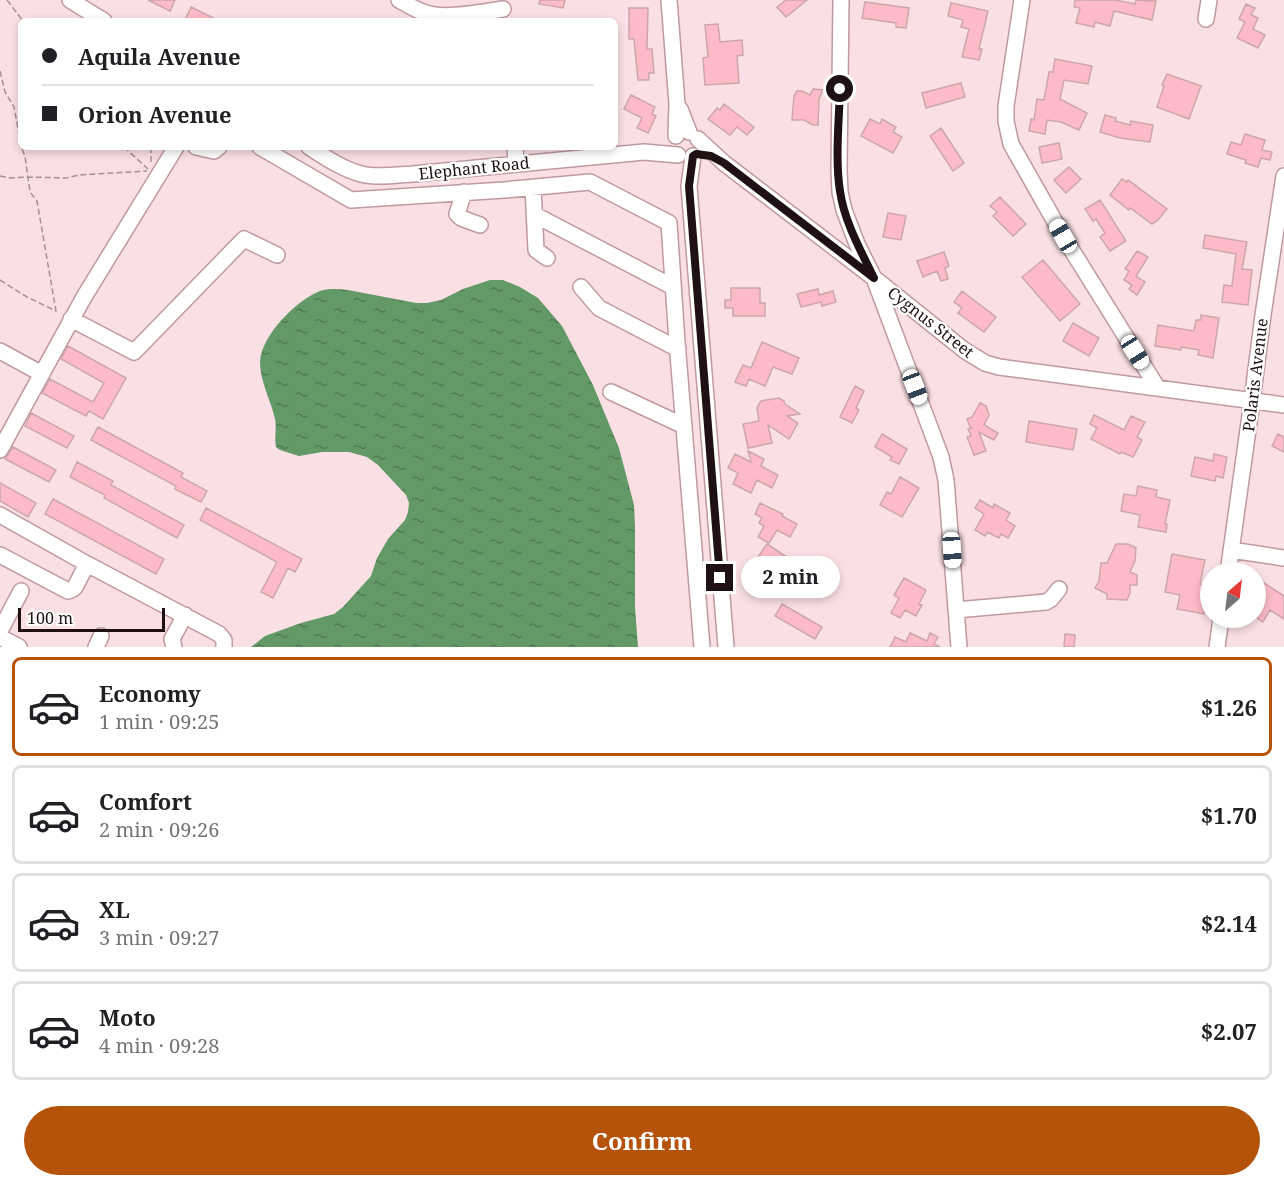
<!DOCTYPE html>
<html lang="en">
<head>
<meta charset="utf-8">
<style>
  :root { --surface:#fff; --page:#f2f2f2; --text:#202124; --muted:#757577; --line:#e0e0e0; --accent:#b45309 }
  body { margin:0; font-family:"Noto Serif",serif; background:var(--page); color:var(--text); height:100vh; display:flex; flex-direction:column; font-size:22px; white-space:nowrap }
  * { box-sizing:border-box; margin:0 }
  p { font-size:20px; color:var(--muted) }
  .icon { flex:none; width:33px; height:33px; fill:none; stroke:currentColor; stroke-width:2; stroke-linecap:round; stroke-linejoin:round }
  .map { position:relative; height:647px; overflow:hidden }
  .side { display:flex; flex-direction:column; background:var(--surface); flex:1 }
  .side>* { flex:none }
  .banner { position:absolute; left:18px; top:18px; width:600px; height:132px; border-radius:9px; box-shadow:0 3px 9px #0003; display:grid; align-content:center; height:132px; padding:0 24px; background:var(--surface) }
  .needle { width:39px; rotate:28deg }
  .buttons { position:absolute; left:1200px; top:562px; display:grid; gap:12px }
  .buttons a { display:grid; place-items:center; width:66px; height:66px; border-radius:50%; background:var(--surface); box-shadow:0 3px 9px #0003; font-size:30px }
  .scale { position:absolute; left:18px; bottom:15px; width:147px; box-sizing:border-box; padding-left:6px; border:3px solid #1f1113; border-top:0; font-size:16px; line-height:21px; white-space:nowrap; color:#1f1113; -webkit-text-stroke:4px #fff; paint-order:stroke }
  .end { position:absolute; width:27px; height:27px; margin:-14px; border:8px solid #1f1113; background:#fff; box-shadow:0 0 0 3px #fff }
  .from { border-radius:50% }
  .bubble { position:absolute; height:42px; border-radius:21px; background:var(--surface); box-shadow:0 3px 9px #0003; font-size:20px; font-weight:700; line-height:42px; text-align:center }
  .car { position:absolute; width:18px; height:36px; margin:-18px -9px; border-radius:8px; box-shadow:0 0 4px 2px #0007; background:linear-gradient(#fff 24%,#345 0 40%,#fff 0 76%,#345 0 86%,#fff 0) }
  .banner b { display:flex; align-items:center; gap:21px; height:57px; font-size:22px }
  .banner b+b { border-top:2px solid var(--line) }
  .banner i { width:15px; height:15px; background:var(--text) }
  ul { padding:10px 0 0; list-style:none }
  li { display:flex; align-items:center; gap:18px; height:99px; margin:0 12px 9px; padding:0 12px; border:3px solid var(--line); border-radius:9px }
  li div { flex:1 }
  li b { display:block; font-size:22px }
  li em { font-style:normal; font-weight:700 }
  li.selected { border-color:var(--accent) }
  li>.icon { width:54px; height:54px; stroke-width:1.5 }
  .primary-button { display:flex; gap:12px; margin-top:auto; padding:12px 24px }
  .primary-button a { flex:1; height:69px; border-radius:36px; background:var(--accent); color:#fff; font-size:24px; font-weight:700; line-height:69px; text-align:center }
  .map>svg:first-child { display:block }
  .water { fill:url(#water-ripples) }
  .building { fill:#fdbbc7; stroke:#cda6ac; stroke-width:1.5 }
  .lines { fill:none; stroke-linecap:round; stroke-linejoin:round }
  .minor-casing { stroke:#c0999f; stroke-width:18 }
  .path { stroke:#a69194; stroke-width:1.5; stroke-dasharray:6 3; stroke-linecap:butt }
  .minor { stroke:#fff; stroke-width:15 }
  .route { stroke:#1f1113; stroke-width:8 }
  .labels { text-anchor:middle; dominant-baseline:central; stroke-width:4.5; stroke-linejoin:round; paint-order:stroke }
  .street-label { font-size:16px; fill:#1f1113; stroke:#fff }
</style>
</head>
<body>
<div class="map">
<svg width="1284" height="647" viewBox="0 0 1284 647">
  <defs>
    <pattern id="water-ripples" width="26" height="14" patternUnits="userSpaceOnUse" patternTransform="scale(1.5)"><rect width="26" height="14" fill="#629966"/><path d="M2 4q2-2 4 0t4 0M15 11q2-2 4 0t4 0" fill="none" stroke="#507b53"/></pattern>
  </defs>
  <rect width="100%" height="100%" fill="#fae0e4"/>
  <path class="water" d="M 490,280 L 503,280 L 520,287 L 538,298 L 562,326 L 593,385 L 619,448 L 634,505 L 635,527 L 635,607 L 638,647 L 251,647 L 265,636 L 301,623 L 334,614 L 343,607 L 371,576 L 377,558 L 388,539 L 405,520 L 408,512 L 409,503 L 406,495 L 378,465 L 367,457 L 349,452 L 322,452 L 299,456 L 280,450 L 276,447 C 274,438 277,429 275,419 C 271,400 260,382 260,362 C 261,335 297,300 320,291 C 329,288 339,289 348,290 L 416,303 L 427,303 L 441,300 L 463,289 Z"/>
  <path class="building" d="M 148,0 L 175,0 L 170,11 Z
    M 540,0 L 565,0 L 563,8 L 539,4 Z
    M 786,0 L 807,0 L 786,17 L 777,7 Z
    M 1075,0 L 1115,0 L 1135,4 L 1136,0 L 1156,1 L 1152,20 L 1114,11 L 1110,26 L 1095,22 L 1094,27 L 1076,23 L 1080,8 L 1074,7 Z
    M 865,2 L 909,8 L 906,28 L 896,27 L 896,23 L 862,18 Z
    M 951,3 L 988,11 L 979,49 L 982,49 L 979,60 L 962,57 L 969,29 L 961,27 L 963,20 L 948,16 Z
    M 1246,4 L 1255,8 L 1251,15 L 1258,18 L 1253,29 L 1265,35 L 1258,48 L 1237,38 L 1245,22 L 1239,19 Z
    M 191,7 L 219,21 L 192,21 L 186,18 Z
    M 629,8 L 648,8 L 647,49 L 652,49 L 654,73 L 649,73 L 649,80 L 638,80 L 634,39 L 629,39 Z
    M 718,24 L 720,42 L 742,40 L 743,55 L 737,56 L 739,83 L 705,85 L 703,58 L 708,57 L 705,25 Z
    M 1055,59 L 1092,66 L 1088,84 L 1064,80 L 1060,99 L 1087,113 L 1079,130 L 1061,122 L 1047,120 L 1045,134 L 1029,131 L 1031,119 L 1034,120 L 1037,99 L 1044,100 L 1049,72 L 1053,72 Z
    M 1167,74 L 1201,86 L 1189,119 L 1157,107 L 1164,86 L 1162,85 Z
    M 961,83 L 965,97 L 926,108 L 922,93 Z
    M 813,89 L 823,90 L 819,99 L 818,125 L 813,125 L 804,120 L 792,120 L 794,96 L 797,91 L 802,91 L 810,95 Z
    M 631,95 L 655,107 L 652,114 L 656,116 L 648,133 L 637,128 L 642,118 L 624,109 Z
    M 724,104 L 754,127 L 747,135 L 737,127 L 730,135 L 708,119 L 717,108 L 720,110 Z
    M 1105,115 L 1116,118 L 1115,121 L 1130,125 L 1131,121 L 1153,125 L 1150,142 L 1120,138 L 1100,132 Z
    M 870,119 L 880,124 L 882,119 L 896,127 L 893,132 L 902,137 L 893,153 L 861,136 Z
    M 941,128 L 964,163 L 953,171 L 930,136 Z
    M 1245,134 L 1265,140 L 1262,150 L 1272,152 L 1270,160 L 1261,158 L 1258,167 L 1245,163 L 1246,160 L 1227,154 L 1231,142 L 1241,145 Z
    M 1059,143 L 1062,159 L 1042,163 L 1039,147 Z
    M 1069,167 L 1081,179 L 1066,193 L 1054,180 Z
    M 1122,179 L 1127,182 L 1128,180 L 1167,209 L 1157,221 L 1152,224 L 1130,208 L 1129,210 L 1110,195 Z
    M 1000,197 L 1026,224 L 1013,236 L 993,216 L 997,212 L 990,206 Z
    M 1100,200 L 1126,241 L 1110,251 L 1100,237 L 1105,233 L 1096,219 L 1093,221 L 1085,209 Z
    M 888,213 L 906,216 L 901,240 L 883,237 Z
    M 1205,235 L 1247,242 L 1242,269 L 1252,270 L 1248,305 L 1222,302 L 1224,285 L 1232,286 L 1236,254 L 1203,248 Z
    M 1137,251 L 1148,257 L 1136,276 L 1145,282 L 1137,295 L 1129,289 L 1132,285 L 1124,280 L 1129,271 L 1125,269 Z
    M 944,252 L 949,266 L 945,268 L 948,279 L 941,281 L 937,271 L 923,277 L 917,261 Z
    M 1043,260 L 1080,304 L 1060,321 L 1022,277 Z
    M 731,288 L 760,288 L 760,303 L 765,303 L 765,316 L 733,316 L 733,308 L 725,308 L 725,300 L 731,300 Z
    M 818,289 L 819,295 L 833,291 L 836,302 L 822,306 L 821,302 L 801,307 L 797,294 Z
    M 962,291 L 996,317 L 984,332 L 958,313 L 962,308 L 954,302 Z
    M 1201,315 L 1219,318 L 1213,358 L 1198,355 L 1199,350 L 1181,347 L 1181,350 L 1155,346 L 1158,325 L 1194,331 L 1196,320 L 1201,320 Z
    M 1073,323 L 1099,338 L 1089,356 L 1063,341 Z
    M 762,342 L 799,358 L 792,374 L 773,367 L 765,386 L 749,379 L 746,386 L 735,382 L 743,365 L 751,368 Z
    M 68,346 L 126,378 L 103,419 L 89,411 L 86,416 L 42,393 L 50,379 L 93,402 L 104,383 L 61,359 Z
    M 855,386 L 864,391 L 856,408 L 859,410 L 852,423 L 840,417 Z
    M 779,398 L 784,401 L 785,404 L 800,414 L 787,416 L 798,423 L 789,439 L 768,425 L 772,443 L 748,448 L 743,424 L 759,421 L 757,408 L 761,401 Z
    M 980,403 L 986,406 L 989,415 L 984,425 L 998,433 L 994,440 L 979,432 L 986,451 L 974,455 L 967,437 L 971,436 L 968,429 L 972,428 L 970,427 L 967,419 L 972,417 Z
    M 31,413 L 74,436 L 67,448 L 25,426 Z
    M 1094,415 L 1124,430 L 1131,416 L 1145,422 L 1137,437 L 1142,440 L 1133,457 L 1121,452 L 1120,454 L 1091,439 L 1097,428 L 1090,424 Z
    M 1029,421 L 1077,429 L 1073,450 L 1026,442 Z
    M 98,427 L 183,473 L 181,477 L 207,491 L 201,502 L 175,489 L 176,486 L 91,440 Z
    M 882,434 L 907,449 L 899,464 L 890,460 L 892,457 L 875,447 Z
    M 1278,434 L 1284,437 L 1284,452 L 1272,446 Z
    M 13,447 L 56,470 L 49,482 L 5,459 Z
    M 748,451 L 764,459 L 761,466 L 778,475 L 772,488 L 757,480 L 751,493 L 733,484 L 738,473 L 728,468 L 735,454 L 751,462 Z
    M 1214,454 L 1227,457 L 1223,478 L 1216,476 L 1215,481 L 1191,476 L 1195,457 L 1213,461 Z
    M 77,462 L 113,481 L 111,485 L 184,525 L 177,538 L 104,498 L 105,495 L 70,477 Z
    M 900,477 L 919,488 L 902,517 L 880,505 L 887,492 L 891,494 Z
    M 0,483 L 36,503 L 28,517 L 0,501 Z
    M 1138,486 L 1157,490 L 1156,497 L 1170,500 L 1165,524 L 1167,524 L 1166,532 L 1138,527 L 1140,515 L 1121,511 L 1124,494 L 1136,496 Z
    M 53,499 L 164,559 L 156,574 L 45,514 Z
    M 980,500 L 993,508 L 994,504 L 1010,513 L 1006,520 L 1015,526 L 1008,538 L 1001,534 L 999,538 L 987,532 L 985,536 L 975,530 L 984,514 L 975,508 Z
    M 760,503 L 783,514 L 782,516 L 797,524 L 790,537 L 777,530 L 769,543 L 758,537 L 764,526 L 759,523 L 762,518 L 755,514 Z
    M 206,508 L 302,559 L 295,572 L 288,568 L 273,598 L 261,592 L 277,562 L 200,520 Z
    M 767,544 L 793,561 L 790,566 L 801,573 L 789,591 L 781,586 L 785,580 L 756,560 Z
    M 1116,544 L 1128,544 L 1136,548 L 1135,561 L 1130,572 L 1137,575 L 1137,585 L 1130,585 L 1130,593 L 1127,600 L 1107,599 L 1107,594 L 1095,588 L 1099,581 L 1101,563 L 1107,563 Z
    M 1172,554 L 1205,560 L 1200,584 L 1210,585 L 1210,587 L 1204,614 L 1177,609 L 1180,595 L 1165,592 Z
    M 904,578 L 926,590 L 919,604 L 922,605 L 916,616 L 905,610 L 900,618 L 891,613 L 899,598 L 894,595 Z
    M 1261,581 L 1284,596 L 1284,619 L 1270,610 L 1263,622 L 1256,617 L 1256,591 Z
    M 782,604 L 822,627 L 815,639 L 775,616 Z
    M 910,633 L 927,641 L 930,633 L 938,637 L 934,644 L 940,647 L 890,647 L 895,637 L 906,642 Z
    M 1065,634 L 1075,635 L 1074,647 L 1064,647 Z"/>
  <g class="lines">
    <defs>
      <path id="minor" d="M 70,0 L 104,21
        M 399,0 C 410,6 422,14 435,15 C 454,18 483,12 503,9
        M 669,0 L 677,104 L 676,136
        M 841,0 L 839,170 L 840,192 L 844,210 L 857,244 L 874,278 L 941,457 L 946,480 L 959,647
        M 1022,0 L 1006,106 L 1006,121 L 1011,144 L 1063,236 L 1157,387
        M 1206,19 L 1209,0
        M 680,109 L 689,132
        M 698,139 L 724,163 L 874,278 L 964,350 L 985,363 L 999,367 L 1284,405
        M 196,147 L 214,151 L 219,147
        M 260,147 L 351,200 L 504,190 L 590,182 L 669,223 L 677,342 L 702,647
        M 309,147 C 325,157 342,169 361,174 C 377,178 396,175 413,174 L 644,152 L 678,155
        M 515,147 L 516,163
        M 693,156 L 689,186 L 726,647
        M 533,187 L 536,250 L 547,258
        M 464,192 L 457,214 L 461,218 L 480,225
        M 535,215 L 673,287
        M 581,287 L 599,308 L 678,349
        M 71,319 L 134,352 L 244,239 L 277,255
        M 0,351 L 42,374
        M 611,392 L 684,426
        M 0,450 L 84,297 L 176,147
        M 0,515 L 87,564 L 219,634 L 224,640 L 224,647
        M 1231,550 L 1284,558
        M 0,555 L 68,591 L 73,589 L 75,587 L 87,564
        M 1228,573 L 1252,401 L 1263,315 L 1284,176
        M 956,610 L 1046,602 L 1051,599 L 1059,589
        M 0,631 L 21,591
        M 0,637 L 19,647
        M 96,647 L 101,636
        M 174,647 L 172,639 L 185,615
        M 1217,647 L 1221,618"/>
    </defs>
    <use href="#minor" class="minor-casing"/>
    <path class="path" d="M 7,0 L 23,21
      M 0,71 L 5,92 L 14,107 L 21,146
      M 124,147 L 148,169
      M 151,147 L 151,164
      M 0,176 L 10,178 L 28,177 L 66,178 L 79,175 L 147,171
      M 0,280 L 27,297 L 56,311 L 37,201 L 30,192 L 25,156 L 21,147"/>
    <use href="#minor" class="minor"/>
  </g>
  <g class="lines">
    <path class="route" d="M 720,578 L 689,186 L 693,156 L 696,154 L 711,156 L 724,163 L 874,278 C 861,251 844,221 840,191 C 835,160 839,121 840,89"/>
  </g>
  <g class="labels">
    <g class="street-label">
      <text transform="translate(474 168) rotate(-6)">Elephant Road</text>
      <text transform="translate(931 322) rotate(38)">Cygnus Street</text>
      <text transform="translate(1255 375) rotate(-83)">Polaris Avenue</text>
    </g>
  </g>
</svg>
<div class="buttons">
<a><svg class="needle" viewBox="-14 -14 28 28"><path d="M0-13l5 13h-10z" fill="#e53935"/><path d="M0 13l5-13h-10z" fill="#757577"/></svg></a>
</div>
<div class="scale">100 m</div>
<i class="end from" style="left:840px;top:89px"></i>
<i class="end" style="left:720px;top:578px"></i>
<div class="bubble" style="left:741px;top:556px;width:99px">2 min</div>
<i class="car" style="left:1063px;top:236px;rotate:330deg"></i>
<i class="car" style="left:1135px;top:352px;rotate:148deg"></i>
<i class="car" style="left:915px;top:387px;rotate:159deg"></i>
<i class="car" style="left:952px;top:550px;rotate:176deg"></i>
<div class="banner">
<b><i class="from"></i>Aquila Avenue</b>
<b><i></i>Orion Avenue</b>
</div>
</div>
<section class="side">
<ul>
<li class="selected"><svg class="icon" aria-label="car" viewBox="0 0 24 24"><path d="M5 17H2v-5l4-1 3-4h7l3 4 3 1v5h-3M9 17h6M6 11h13"/><circle cx="7" cy="17" r="2"/><circle cx="17" cy="17" r="2"/></svg><div><b>Economy</b><p>1 min · 09:25</p></div><em>$1.26</em></li>
<li><svg class="icon" aria-label="car" viewBox="0 0 24 24"><path d="M5 17H2v-5l4-1 3-4h7l3 4 3 1v5h-3M9 17h6M6 11h13"/><circle cx="7" cy="17" r="2"/><circle cx="17" cy="17" r="2"/></svg><div><b>Comfort</b><p>2 min · 09:26</p></div><em>$1.70</em></li>
<li><svg class="icon" aria-label="car" viewBox="0 0 24 24"><path d="M5 17H2v-5l4-1 3-4h7l3 4 3 1v5h-3M9 17h6M6 11h13"/><circle cx="7" cy="17" r="2"/><circle cx="17" cy="17" r="2"/></svg><div><b>XL</b><p>3 min · 09:27</p></div><em>$2.14</em></li>
<li><svg class="icon" aria-label="car" viewBox="0 0 24 24"><path d="M5 17H2v-5l4-1 3-4h7l3 4 3 1v5h-3M9 17h6M6 11h13"/><circle cx="7" cy="17" r="2"/><circle cx="17" cy="17" r="2"/></svg><div><b>Moto</b><p>4 min · 09:28</p></div><em>$2.07</em></li>
</ul>
<div class="primary-button"><a>Confirm</a></div>
</section>
</body>
</html>
